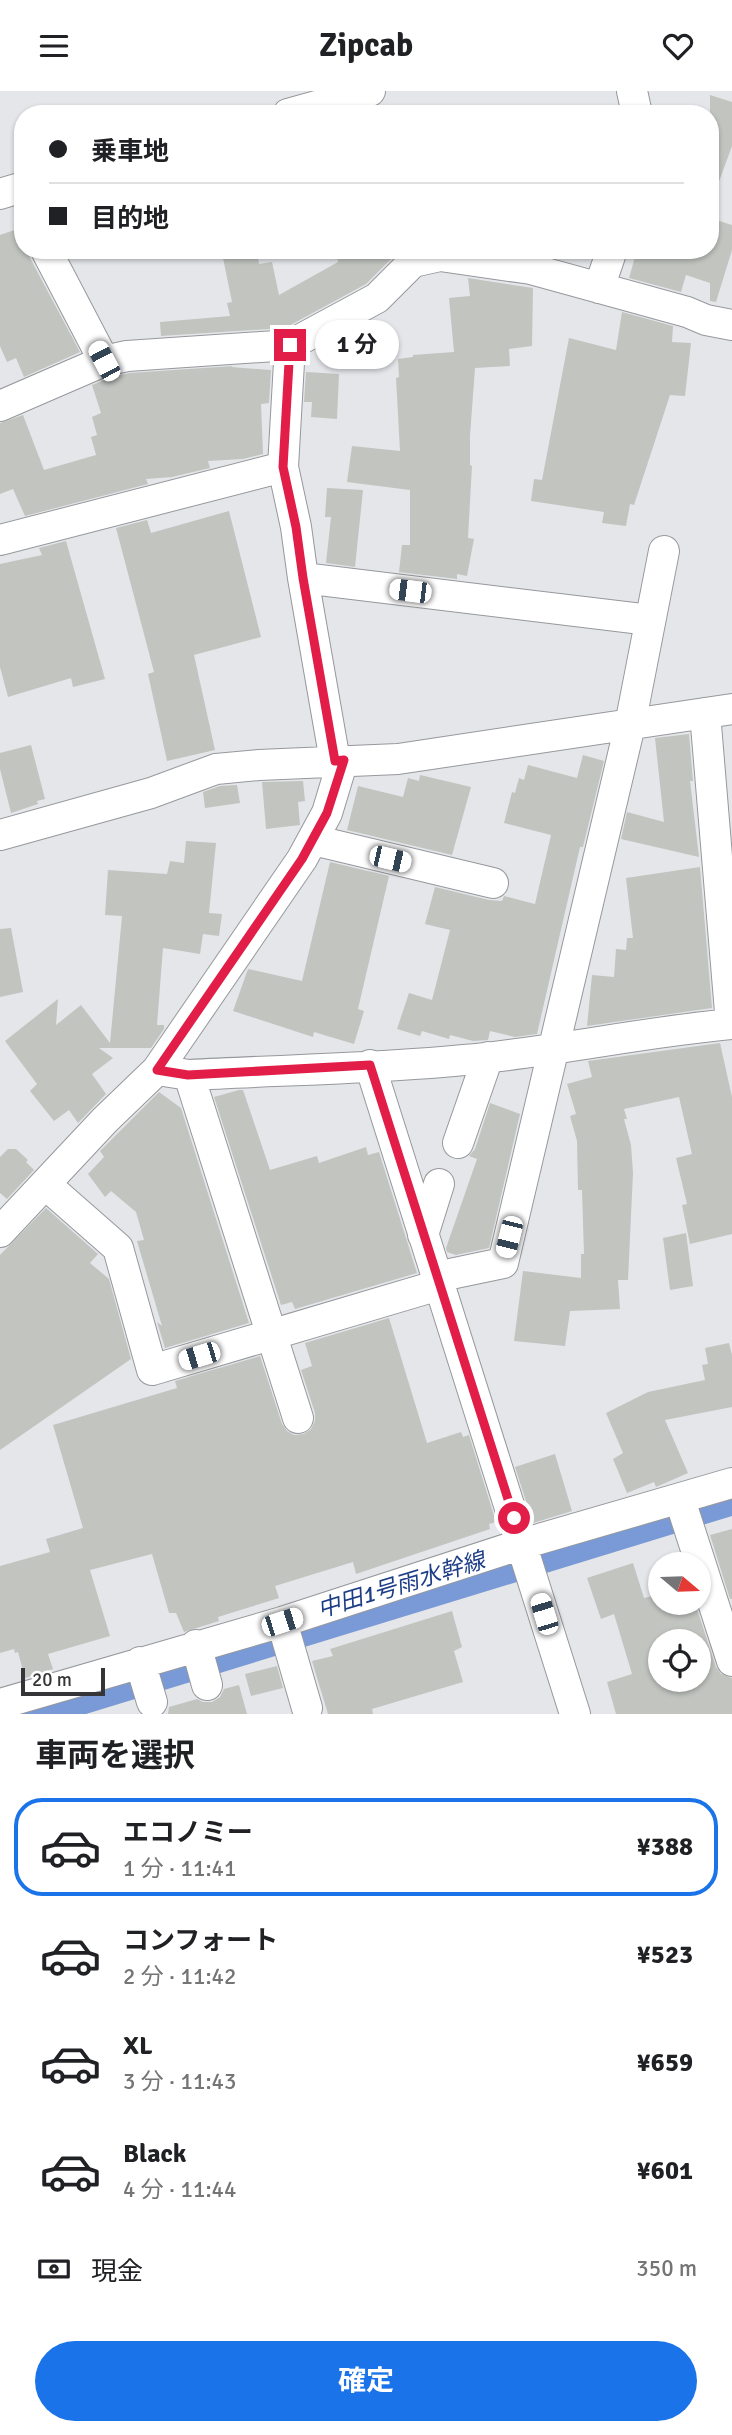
<!DOCTYPE html>
<html lang="ja">
<head>
<meta charset="utf-8">
<style>
  :root { --surface:#fff; --page:#f2f2f2; --text:#202124; --muted:#757577; --line:#e0e0e0; --accent:#1a73e8 }
  body { margin:0; font-family:Signika,"Noto Sans JP",sans-serif; background:var(--page); color:var(--text); height:100vh; display:flex; flex-direction:column; font-size:26px; white-space:nowrap }
  * { box-sizing:border-box; margin:0 }
  p { font-size:23px; color:var(--muted) }
  .icon { flex:none; width:38px; height:38px; fill:none; stroke:currentColor; stroke-width:2; stroke-linecap:round; stroke-linejoin:round }
  .map { position:relative; height:1623px; overflow:hidden }
  .sheet { display:flex; flex-direction:column; background:var(--surface); flex:1 }
  .sheet>* { flex:none }
  .guide { position:absolute; left:14px; top:14px; width:705px; height:154px; border-radius:28px; box-shadow:0 2px 5px #0004; display:grid; align-content:center; height:154px; padding:0 35px; background:var(--surface) }
  .needle { width:46px; rotate:109deg }
  .fabs { position:absolute; left:648px; top:1461px; display:grid; gap:14px }
  .fabs a { display:grid; place-items:center; width:63px; height:63px; border-radius:50%; background:var(--surface); box-shadow:0 2px 5px #0004; font-size:35px }
  .scale { position:absolute; left:21px; bottom:18px; width:84px; box-sizing:border-box; padding-left:7px; border:4px solid #353537; border-top:0; font-size:19px; line-height:24px; white-space:nowrap; color:#353537; -webkit-text-stroke:5px #fff; paint-order:stroke }
  .end { position:absolute; width:32px; height:32px; margin:-16px; border:9px solid #e11d48; background:#fff; box-shadow:0 0 0 4px #fff }
  .from { border-radius:50% }
  .bubble { position:absolute; height:49px; border-radius:24px; background:var(--surface); box-shadow:0 2px 5px #0004; font-size:23px; font-weight:700; line-height:49px; text-align:center }
  .car { position:absolute; width:21px; height:42px; margin:-21px -10px; border-radius:9px; box-shadow:0 0 5px 2px #0007; background:linear-gradient(#fff 24%,#345 0 40%,#fff 0 76%,#345 0 86%,#fff 0) }
  .guide b { display:flex; align-items:center; gap:24px; height:66px; font-size:26px }
  .guide b+b { border-top:2px solid var(--line) }
  .guide i { width:18px; height:18px; background:var(--text) }
  ul { padding:0; list-style:none }
  li { display:flex; align-items:center; gap:21px; height:98px; margin:0 14px 10px; padding:0 21px; border:4px solid transparent; border-radius:28px }
  li div { flex:1 }
  li b { display:block; font-size:26px }
  li em { font-style:normal; font-weight:700 }
  li.current { border-color:var(--accent) }
  li>.icon { width:63px; height:63px; stroke-width:1.5 }
  h2 { padding:0 35px; font-size:32px; line-height:84px }
  .pay { display:flex; align-items:center; gap:18px; height:77px; padding:0 35px; font-size:26px }
  .pay p { margin-inline-start:auto }
  .primary-button { display:flex; gap:14px; margin-top:auto; padding:14px 35px }
  .primary-button a { flex:1; height:80px; border-radius:42px; background:var(--accent); color:#fff; font-size:28px; font-weight:700; line-height:80px; text-align:center }
  header { display:flex; justify-content:space-between; align-items:center; height:91px; padding:0 35px; background:var(--surface); font-size:32px; font-weight:700 }
  .map>svg:first-child { display:block }
  .water { fill:#7a9ad7 }
  .building { fill:#c2c4c0; fill-rule:evenodd }
  .lines { fill:none; stroke-linecap:round; stroke-linejoin:round }
  .minor-casing { stroke:#96989c; stroke-width:32 }
  .minor { stroke:#fff; stroke-width:30 }
  .route { stroke:#e11d48; stroke-width:9 }
  .labels { text-anchor:middle; dominant-baseline:central; stroke-width:5; stroke-linejoin:round; paint-order:stroke }
  .water-label { font-size:23px; font-style:italic; fill:#1d3e86; stroke:#fff }
</style>
</head>
<body>
<header><svg class="icon" aria-label="menu" viewBox="0 0 24 24"><path d="M4 6h16M4 12h16M4 18h16"/></svg>Zipcab<svg class="icon" aria-label="heart" viewBox="0 0 24 24"><path d="M12 20l-8-8c-3-5 5-10 8-4 3-6 11-1 8 4z"/></svg></header>
<div class="map">
<svg width="732" height="1623" viewBox="0 0 732 1623">
  <rect width="100%" height="100%" fill="#e4e6ea"/>
  <path class="water" d="M 732,1402 L 732,1425 L 86,1623 L 9,1623 Z"/>
  <path class="building" d="M 710,4 L 732,11 L 732,55 L 713,107 L 710,106 Z
    M 710,127 L 732,134 L 732,159 L 716,211 L 710,210 L 710,192 L 686,184 L 681,201 L 629,187 L 637,159 L 710,159 Z
    M 23,136 L 23,159 L 29,159 L 30,167 L 80,261 L 24,286 L 16,267 L 7,271 L 0,255 L 0,144 Z
    M 235,159 L 257,159 L 259,173 L 272,171 L 279,204 L 338,171 L 336,159 L 390,159 L 392,167 L 366,193 L 285,237 L 161,245 L 160,231 L 230,225 L 227,212 L 232,211 L 222,162 Z
    M 468,187 L 533,197 L 532,255 L 509,258 L 510,275 L 475,277 L 470,345 L 470,374 L 472,375 L 468,447 L 474,448 L 467,485 L 457,483 L 457,488 L 399,481 L 402,454 L 410,454 L 410,399 L 347,391 L 352,355 L 400,360 L 396,287 L 399,286 L 398,268 L 413,266 L 413,264 L 454,261 L 449,207 L 470,205 Z
    M 622,221 L 673,235 L 672,251 L 691,252 L 685,305 L 670,304 L 634,414 L 630,413 L 626,435 L 602,432 L 604,421 L 531,410 L 534,388 L 542,389 L 569,247 L 616,259 Z
    M 233,275 L 231,276 L 271,279 L 269,312 L 261,313 L 263,363 L 243,368 L 208,370 L 210,377 L 172,386 L 146,388 L 148,393 L 25,425 L 13,398 L 0,403 L 0,332 L 23,324 L 44,379 L 96,364 L 91,346 L 97,344 L 92,326 L 101,322 L 92,294 L 109,287 L 129,282 Z
    M 306,281 L 339,283 L 337,328 L 311,326 L 312,311 L 304,311 Z
    M 327,397 L 363,399 L 355,476 L 326,472 L 331,426 L 325,426 Z
    M 229,420 L 261,546 L 194,564 L 215,659 L 167,670 L 148,583 L 154,581 L 116,437 L 147,429 L 151,442 Z
    M 66,450 L 105,588 L 73,596 L 71,587 L 8,606 L 0,576 L 0,473 L 42,464 L 39,457 Z
    M 689,643 L 693,690 L 690,690 L 699,766 L 621,748 L 627,721 L 664,731 L 655,647 Z
    M 31,654 L 45,708 L 37,710 L 38,713 L 11,722 L 0,678 L 0,662 Z
    M 583,664 L 604,670 L 583,756 L 580,756 L 537,943 L 515,946 L 490,940 L 488,949 L 473,950 L 450,944 L 449,948 L 422,940 L 420,945 L 397,938 L 409,902 L 432,909 L 450,839 L 425,833 L 435,796 L 489,809 L 502,810 L 504,805 L 535,813 L 551,744 L 504,732 L 512,701 L 515,702 L 519,687 L 524,689 L 528,674 L 577,687 Z
    M 420,684 L 471,696 L 452,764 L 347,739 L 358,695 L 403,706 L 408,687 L 419,690 Z
    M 303,690 L 305,710 L 298,711 L 300,734 L 266,738 L 262,691 Z
    M 237,694 L 240,712 L 205,717 L 203,701 L 220,695 Z
    M 186,750 L 216,752 L 209,822 L 222,823 L 219,845 L 203,843 L 200,863 L 163,857 L 157,934 L 164,934 L 164,938 L 151,957 L 99,957 L 113,967 L 92,983 L 106,1003 L 78,1032 L 69,1019 L 54,1030 L 30,1000 L 37,993 L 5,950 L 58,908 L 56,934 L 81,914 L 110,952 L 122,825 L 105,824 L 108,779 L 167,783 L 170,770 L 184,772 Z
    M 330,771 L 389,785 L 358,918 L 364,920 L 354,953 L 314,941 L 313,946 L 233,920 L 248,878 L 302,890 Z
    M 700,776 L 712,917 L 587,935 L 592,884 L 614,886 L 616,858 L 626,859 L 627,847 L 633,847 L 626,787 Z
    M 11,837 L 23,901 L 0,906 L 0,838 Z
    M 720,952 L 732,1006 L 732,1143 L 690,1153 L 682,1114 L 687,1113 L 676,1067 L 692,1063 L 679,1006 L 624,1018 L 627,1028 L 624,1028 L 631,1054 L 633,1082 L 628,1189 L 618,1189 L 620,1218 L 570,1220 L 565,1255 L 514,1250 L 523,1180 L 581,1187 L 581,1163 L 584,1163 L 582,1099 L 578,1099 L 577,1050 L 570,1025 L 576,1023 L 567,993 L 592,986 L 588,970 Z
    M 239,999 L 243,999 L 270,1079 L 317,1065 L 319,1072 L 366,1056 L 368,1064 L 379,1061 L 417,1182 L 295,1218 L 292,1211 L 281,1214 L 214,1006 Z
    M 159,1001 L 181,1017 L 249,1232 L 165,1257 L 157,1231 L 162,1235 L 137,1150 L 144,1149 L 136,1121 L 111,1100 L 105,1106 L 88,1083 L 104,1066 L 100,1060 Z
    M 490,1012 L 520,1023 L 489,1157 L 456,1164 L 447,1161 L 446,1157 L 477,1068 L 469,1065 L 475,1058 Z
    M 8,1058 L 16,1058 L 28,1069 L 26,1071 L 34,1079 L 7,1108 L 0,1102 L 0,1066 Z
    M 46,1117 L 98,1163 L 90,1172 L 109,1188 L 131,1268 L 0,1359 L 0,1164 Z
    M 686,1142 L 693,1195 L 670,1199 L 663,1147 Z
    M 389,1227 L 427,1352 L 461,1341 L 463,1346 L 469,1344 L 496,1431 L 489,1433 L 490,1438 L 356,1483 L 353,1471 L 275,1495 L 279,1507 L 218,1526 L 219,1530 L 184,1541 L 176,1522 L 169,1522 L 152,1463 L 90,1479 L 110,1545 L 48,1563 L 53,1578 L 25,1587 L 18,1561 L 15,1562 L 14,1558 L 0,1562 L 0,1475 L 50,1461 L 46,1448 L 83,1437 L 53,1334 L 177,1297 L 175,1290 L 260,1265 L 282,1333 L 287,1340 L 294,1344 L 304,1343 L 311,1338 L 315,1330 L 315,1322 L 301,1279 L 312,1275 L 305,1252 Z
    M 729,1252 L 732,1264 L 732,1316 L 665,1329 L 688,1382 L 656,1396 L 654,1391 L 627,1402 L 613,1368 L 623,1362 L 606,1322 L 648,1301 L 705,1289 L 702,1274 L 708,1273 L 705,1257 Z
    M 555,1363 L 572,1420 L 533,1432 L 515,1376 Z
    M 732,1438 L 732,1508 L 730,1508 L 710,1444 Z
    M 633,1472 L 644,1507 L 660,1503 L 660,1512 L 695,1512 L 716,1576 L 721,1583 L 732,1587 L 732,1623 L 616,1623 L 607,1591 L 632,1583 L 614,1523 L 601,1528 L 587,1487 ZM 660,1550 L 698,1550 L 698,1589 L 660,1589 Z
    M 452,1520 L 462,1556 L 454,1560 L 463,1591 L 372,1618 L 373,1623 L 328,1623 L 312,1570 L 333,1565 L 330,1558 Z
    M 277,1575 L 283,1597 L 251,1605 L 245,1583 Z
    M 239,1594 L 247,1623 L 168,1623 L 169,1616 L 197,1608 L 203,1611 L 212,1611 L 220,1606 L 224,1598 Z"/>
  <g class="lines">
    <defs>
      <path id="minor" d="M 632,0 L 637,23
        M 288,23 L 370,0
        M 0,103 L 23,96
        M 46,159 L 104,270
        M 413,171 L 440,165 L 531,178 L 687,221 L 706,229 L 732,234
        M 599,197 L 612,159
        M 0,315 L 104,270 L 127,265 L 290,254
        M 0,449 L 283,376
        M 303,487 L 650,529
        M 705,622 L 731,933
        M 335,670 L 303,487 L 296,436 L 283,376 L 290,254 L 377,207 L 413,171 L 410,159
        M 0,744 L 151,702 L 216,678 L 259,674 L 398,668 L 732,618
        M 313,749 L 493,792
        M 370,974 L 575,1623
        M 157,979 L 189,984 C 280,979 373,978 464,969 C 554,961 642,941 732,933
        M 189,984 L 298,1327
        M 458,1052 L 488,966
        M 45,1093 L 118,1157 L 152,1279 L 439,1194
        M 0,1141 L 105,1029 L 157,979 L 302,768 L 327,722 L 343,669
        M 423,1144 L 439,1093
        M 436,1186 L 503,1172 L 630,634 L 664,460
        M 680,1409 L 732,1570
        M 282,1531 L 307,1617
        M 196,1554 L 207,1594
        M 140,1571 L 152,1611
        M 0,1613 L 282,1531 L 522,1453 L 732,1392"/>
    </defs>
    <use href="#minor" class="minor-casing"/>
    <use href="#minor" class="minor"/>
  </g>
  <g class="lines">
    <path class="route" d="M 290,254 L 283,376 L 296,436 L 303,487 L 335,670 L 344,669 L 327,722 L 302,768 L 157,979 L 188,984 L 370,974 L 514,1427"/>
  </g>
  <g class="labels">
    <g class="water-label">
      <text transform="translate(401 1494) rotate(-17)">中田1号雨水幹線</text>
    </g>
  </g>
</svg>
<div class="fabs">
<a><svg class="needle" viewBox="-14 -14 28 28"><path d="M0-13l5 13h-10z" fill="#e53935"/><path d="M0 13l5-13h-10z" fill="#757577"/></svg></a>
<a><svg class="icon" aria-label="locate" viewBox="0 0 24 24"><circle cx="12" cy="12" r="6"/><path d="M12 2v4M12 18v4M2 12h4M18 12h4"/></svg></a>
</div>
<div class="scale">20 m</div>
<i class="end from" style="left:514px;top:1427px"></i>
<i class="end" style="left:290px;top:254px"></i>
<div class="bubble" style="left:315px;top:229px;width:84px">1 分</div>
<i class="car" style="left:104px;top:270px;rotate:332deg"></i>
<i class="car" style="left:410px;top:500px;rotate:277deg"></i>
<i class="car" style="left:390px;top:768px;rotate:103deg"></i>
<i class="car" style="left:509px;top:1146px;rotate:194deg"></i>
<i class="car" style="left:199px;top:1265px;rotate:253deg"></i>
<i class="car" style="left:544px;top:1523px;rotate:343deg"></i>
<i class="car" style="left:282px;top:1531px;rotate:72deg"></i>
<div class="guide">
<b><i class="from"></i>乗車地</b>
<b><i></i>目的地</b>
</div>
</div>
<section class="sheet">
<h2>車両を選択</h2>
<ul>
<li class="current"><svg class="icon" aria-label="car" viewBox="0 0 24 24"><path d="M5 17H2v-5l4-1 3-4h7l3 4 3 1v5h-3M9 17h6M6 11h13"/><circle cx="7" cy="17" r="2"/><circle cx="17" cy="17" r="2"/></svg><div><b>エコノミー</b><p>1 分 · 11:41</p></div><em>¥388</em></li>
<li><svg class="icon" aria-label="car" viewBox="0 0 24 24"><path d="M5 17H2v-5l4-1 3-4h7l3 4 3 1v5h-3M9 17h6M6 11h13"/><circle cx="7" cy="17" r="2"/><circle cx="17" cy="17" r="2"/></svg><div><b>コンフォート</b><p>2 分 · 11:42</p></div><em>¥523</em></li>
<li><svg class="icon" aria-label="car" viewBox="0 0 24 24"><path d="M5 17H2v-5l4-1 3-4h7l3 4 3 1v5h-3M9 17h6M6 11h13"/><circle cx="7" cy="17" r="2"/><circle cx="17" cy="17" r="2"/></svg><div><b>XL</b><p>3 分 · 11:43</p></div><em>¥659</em></li>
<li><svg class="icon" aria-label="car" viewBox="0 0 24 24"><path d="M5 17H2v-5l4-1 3-4h7l3 4 3 1v5h-3M9 17h6M6 11h13"/><circle cx="7" cy="17" r="2"/><circle cx="17" cy="17" r="2"/></svg><div><b>Black</b><p>4 分 · 11:44</p></div><em>¥601</em></li>
</ul>
<div class="pay"><svg class="icon" aria-label="cash" viewBox="0 0 24 24"><path d="M3 7h18v10H3z"/><circle cx="12" cy="12" r="2"/></svg>現金<p>350 m</p></div>
<div class="primary-button"><a>確定</a></div>
</section>
</body>
</html>
